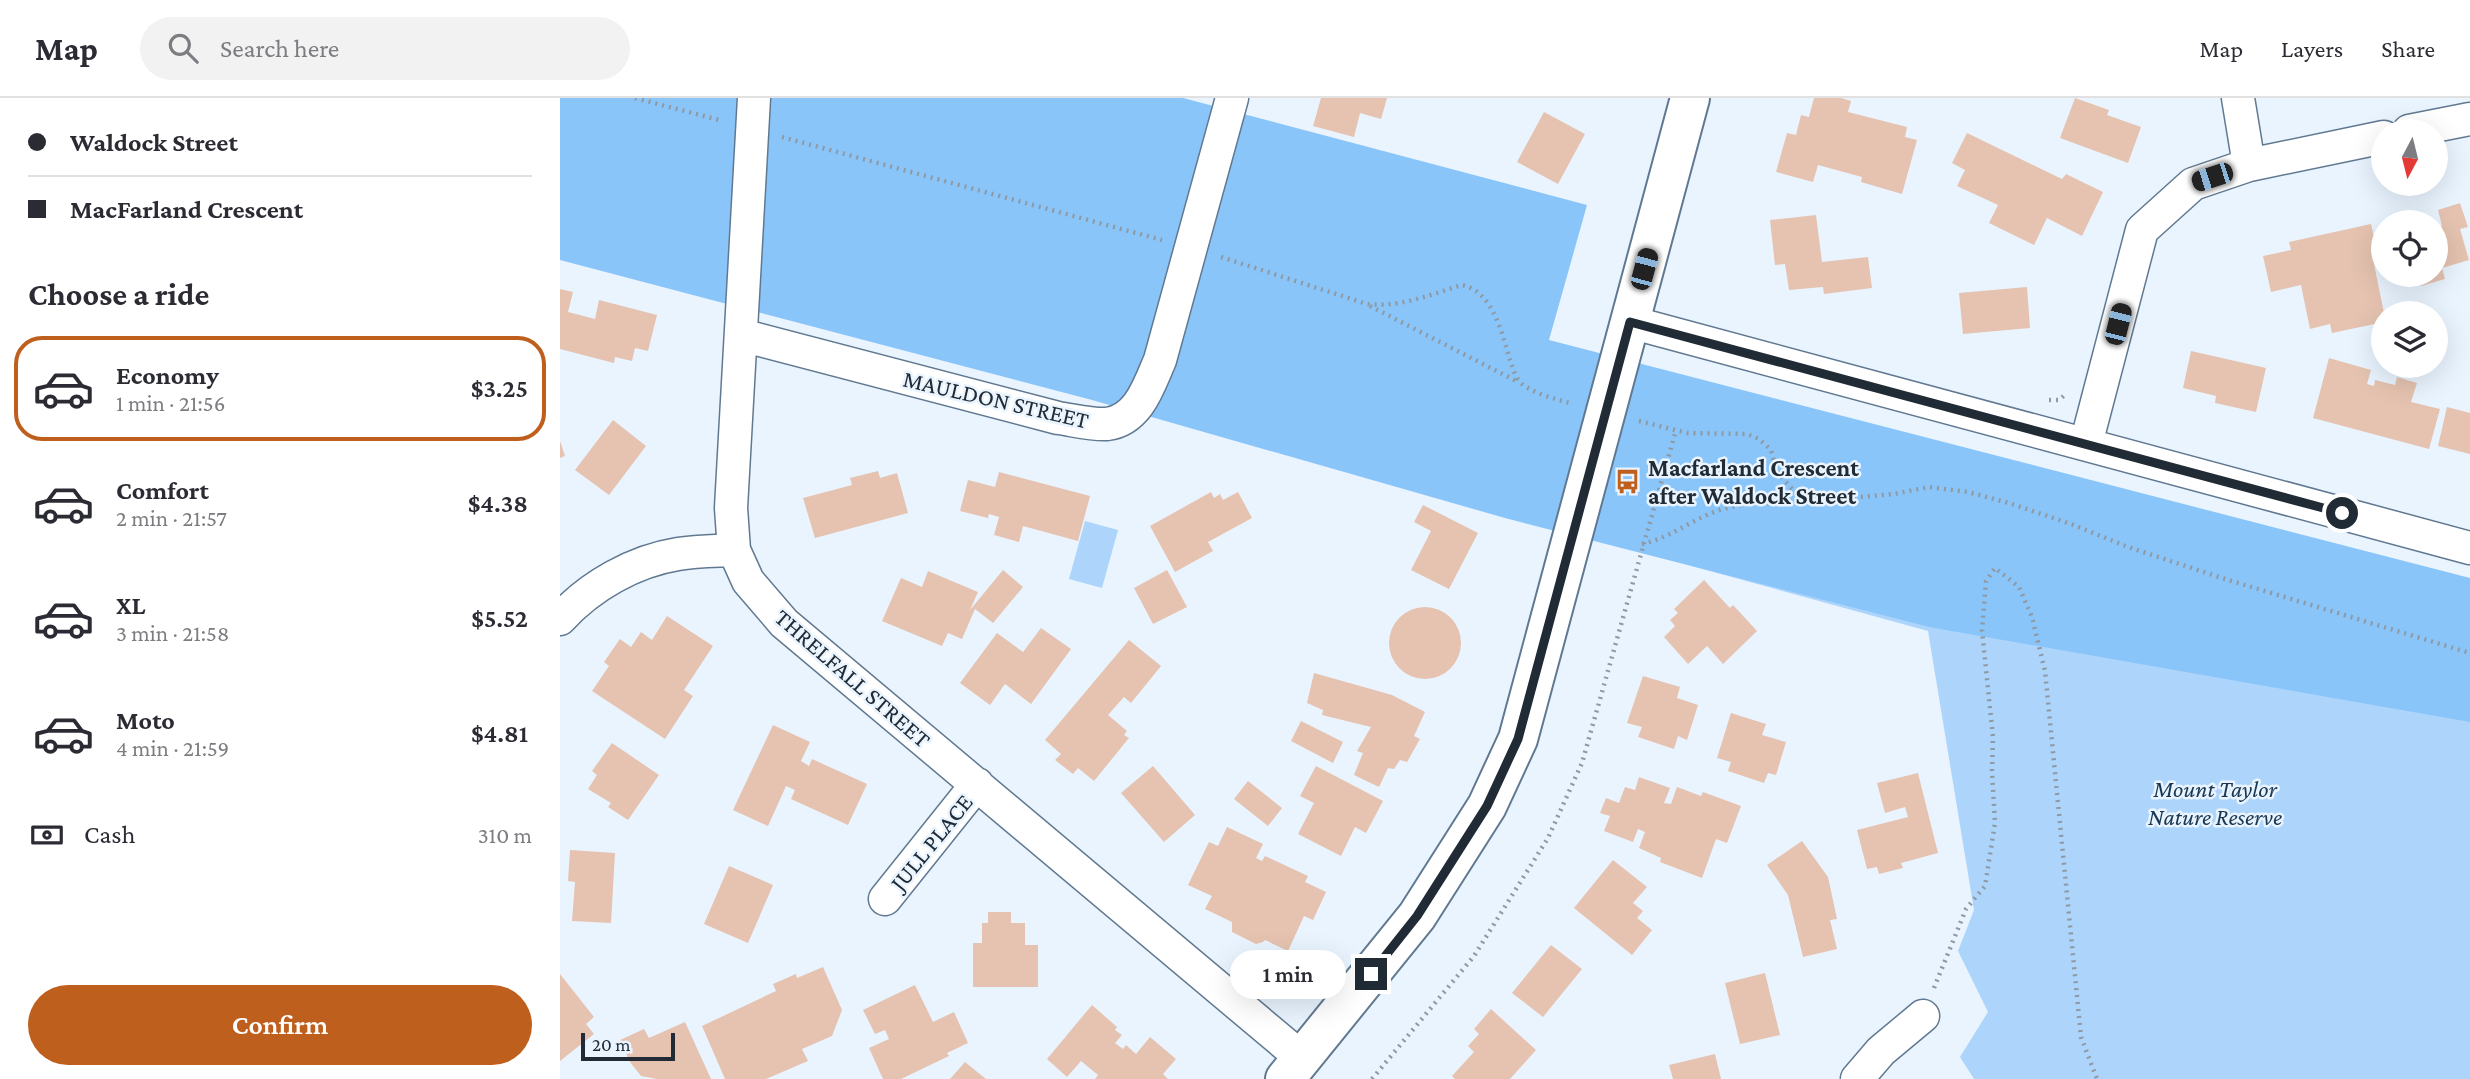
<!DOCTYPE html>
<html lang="en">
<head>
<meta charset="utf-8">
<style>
  :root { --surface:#fff; --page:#f2f2f3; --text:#2b2b33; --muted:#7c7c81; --line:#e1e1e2; --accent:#bf5f1d }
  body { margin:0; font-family:"Crimson Pro",serif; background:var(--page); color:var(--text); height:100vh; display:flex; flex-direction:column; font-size:26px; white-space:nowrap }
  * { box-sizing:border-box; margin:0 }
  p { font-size:23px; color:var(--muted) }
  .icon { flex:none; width:38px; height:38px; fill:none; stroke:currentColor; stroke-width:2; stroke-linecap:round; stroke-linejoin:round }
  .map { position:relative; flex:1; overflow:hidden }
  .sheet { display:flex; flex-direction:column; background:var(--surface); width:560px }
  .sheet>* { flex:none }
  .top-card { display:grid; align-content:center; height:154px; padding:0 28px; background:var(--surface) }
  .needle { width:46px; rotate:187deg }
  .buttons { position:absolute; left:1811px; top:21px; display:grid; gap:14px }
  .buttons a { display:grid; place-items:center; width:77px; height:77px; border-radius:50%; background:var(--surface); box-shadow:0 7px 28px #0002; font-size:35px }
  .scale { position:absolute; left:21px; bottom:18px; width:94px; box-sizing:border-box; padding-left:7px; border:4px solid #202b35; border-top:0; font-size:19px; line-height:24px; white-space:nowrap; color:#202b35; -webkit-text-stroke:5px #e9f4ff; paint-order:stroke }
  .end { position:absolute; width:32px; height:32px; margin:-16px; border:9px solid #202b35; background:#fff; box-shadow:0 0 0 4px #fff }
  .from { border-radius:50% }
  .bubble { position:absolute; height:49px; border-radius:24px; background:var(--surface); box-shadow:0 7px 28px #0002; font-size:23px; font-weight:600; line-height:49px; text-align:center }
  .car { position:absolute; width:21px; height:42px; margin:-21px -10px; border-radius:9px; box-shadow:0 0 5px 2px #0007; background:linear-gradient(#222 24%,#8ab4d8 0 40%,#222 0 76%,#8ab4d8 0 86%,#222 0) }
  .top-card b { display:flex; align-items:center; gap:24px; height:66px; font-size:26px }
  .top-card b+b { border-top:2px solid var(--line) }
  .top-card i { width:18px; height:18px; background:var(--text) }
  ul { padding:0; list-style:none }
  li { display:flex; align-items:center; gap:21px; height:105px; margin:0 14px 10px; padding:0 14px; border:4px solid transparent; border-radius:28px }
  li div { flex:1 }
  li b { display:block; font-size:26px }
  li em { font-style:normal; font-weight:600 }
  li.current { border-color:var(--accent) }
  li>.icon { width:63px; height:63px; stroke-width:1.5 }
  h2 { padding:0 28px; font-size:32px; line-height:84px }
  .pay { display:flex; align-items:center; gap:18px; height:77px; padding:0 28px; font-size:26px }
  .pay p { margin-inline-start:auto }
  .action { display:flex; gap:14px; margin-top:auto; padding:14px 28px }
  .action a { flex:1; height:80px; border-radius:42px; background:var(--accent); color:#fff; font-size:28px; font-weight:600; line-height:80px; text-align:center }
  header { display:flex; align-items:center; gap:42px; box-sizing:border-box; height:98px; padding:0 35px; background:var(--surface); border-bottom:2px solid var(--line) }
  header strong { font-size:33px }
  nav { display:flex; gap:38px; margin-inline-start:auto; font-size:24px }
  .search { width:490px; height:63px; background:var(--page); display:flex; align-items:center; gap:18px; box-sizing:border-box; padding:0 24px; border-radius:38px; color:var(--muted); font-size:26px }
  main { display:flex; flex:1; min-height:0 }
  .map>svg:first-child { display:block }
  .green { fill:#add5fb }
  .forest { fill:#8ac5fa }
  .building { fill:#e5c3b0 }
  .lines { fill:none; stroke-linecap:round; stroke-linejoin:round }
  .street-casing { stroke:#607991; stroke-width:35 }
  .secondary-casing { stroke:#607991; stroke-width:42 }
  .path { stroke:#8e99a3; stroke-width:4.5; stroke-dasharray:2 5; stroke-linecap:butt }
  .street { stroke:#fff; stroke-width:32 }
  .secondary { stroke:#fff; stroke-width:38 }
  .route { stroke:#202b35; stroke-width:9 }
  .labels { text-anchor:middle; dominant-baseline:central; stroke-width:5; stroke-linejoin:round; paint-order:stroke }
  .street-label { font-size:24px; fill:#202b35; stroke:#e9f4ff }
  .poi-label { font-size:24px; font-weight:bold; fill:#202b35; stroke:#e9f4ff; text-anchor:start }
  .park-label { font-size:24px; font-style:italic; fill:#183752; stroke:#e9f4ff }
</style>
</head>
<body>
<header>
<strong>Map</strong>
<div class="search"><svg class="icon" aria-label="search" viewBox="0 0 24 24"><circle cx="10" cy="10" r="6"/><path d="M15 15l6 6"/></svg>Search here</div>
<nav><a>Map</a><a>Layers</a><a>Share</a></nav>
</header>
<main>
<section class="sheet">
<div class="top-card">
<b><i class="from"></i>Waldock Street</b>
<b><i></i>MacFarland Crescent</b>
</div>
<h2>Choose a ride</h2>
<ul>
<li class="current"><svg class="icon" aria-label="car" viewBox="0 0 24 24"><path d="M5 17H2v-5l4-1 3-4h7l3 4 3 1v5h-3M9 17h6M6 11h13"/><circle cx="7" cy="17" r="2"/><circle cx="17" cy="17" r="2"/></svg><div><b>Economy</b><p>1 min · 21:56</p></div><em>$3.25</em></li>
<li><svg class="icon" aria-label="car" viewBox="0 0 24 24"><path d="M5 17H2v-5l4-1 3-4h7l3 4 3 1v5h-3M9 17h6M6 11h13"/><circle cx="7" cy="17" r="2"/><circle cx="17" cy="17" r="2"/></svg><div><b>Comfort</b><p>2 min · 21:57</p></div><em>$4.38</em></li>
<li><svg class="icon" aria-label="car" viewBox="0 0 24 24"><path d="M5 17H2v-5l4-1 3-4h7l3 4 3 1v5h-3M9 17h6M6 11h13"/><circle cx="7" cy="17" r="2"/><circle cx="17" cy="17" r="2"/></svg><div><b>XL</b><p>3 min · 21:58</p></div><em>$5.52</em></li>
<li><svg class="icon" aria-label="car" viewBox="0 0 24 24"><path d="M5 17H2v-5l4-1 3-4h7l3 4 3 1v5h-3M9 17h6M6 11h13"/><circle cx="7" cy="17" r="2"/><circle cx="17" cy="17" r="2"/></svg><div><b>Moto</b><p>4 min · 21:59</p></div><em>$4.81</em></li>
</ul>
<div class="pay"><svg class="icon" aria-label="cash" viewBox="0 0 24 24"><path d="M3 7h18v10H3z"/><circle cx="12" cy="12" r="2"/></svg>Cash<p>310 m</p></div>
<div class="action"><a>Confirm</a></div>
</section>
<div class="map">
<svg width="1910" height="981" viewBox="0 0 1910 981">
  <rect width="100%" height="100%" fill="#e9f4ff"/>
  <path class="green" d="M 1140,302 L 1910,507 L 1910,981 L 1414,981 L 1400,959 L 1428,914 L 1398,853 L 1414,812 L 1368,533 L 1088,456 Z
    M 525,423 L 558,432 L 542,490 L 509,481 Z"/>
  <path class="forest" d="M 0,0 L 623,0 L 1027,107 L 989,242 L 1910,480 L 1910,624 L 1369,529 L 945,420 L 532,302 L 0,162 Z"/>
  <path class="building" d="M 761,0 L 827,0 L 821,21 L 800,15 L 794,39 L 753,28 Z
    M 1254,0 L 1281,0 L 1291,3 L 1288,14 L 1347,29 L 1345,39 L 1357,42 L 1342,96 L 1301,84 L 1302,79 L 1258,67 L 1253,84 L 1216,74 L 1227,35 L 1236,37 L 1241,17 L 1249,19 Z
    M 1515,0 L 1549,12 L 1547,17 L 1581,29 L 1568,65 L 1500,40 Z
    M 984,14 L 1025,36 L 998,86 L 957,64 Z
    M 1407,35 L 1502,81 L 1506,76 L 1543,94 L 1522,138 L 1487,120 L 1474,147 L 1429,125 L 1438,107 L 1397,88 L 1405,72 L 1392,65 Z
    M 1900,105 L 1908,129 L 1900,131 L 1909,162 L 1882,170 L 1885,181 L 1861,188 L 1859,182 L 1852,184 L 1849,177 L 1876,177 L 1876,129 L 1882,128 L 1878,112 Z
    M 1256,117 L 1262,164 L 1308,159 L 1312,190 L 1264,196 L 1263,189 L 1229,192 L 1225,166 L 1215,167 L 1210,122 Z
    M 1811,126 L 1820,165 L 1814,166 L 1824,215 L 1824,224 L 1772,235 L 1770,226 L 1750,231 L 1741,187 L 1711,194 L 1703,158 L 1731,152 L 1729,144 Z
    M 1467,189 L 1470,230 L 1403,236 L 1399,195 Z
    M 0,191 L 13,194 L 8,214 L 35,221 L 39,202 L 97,217 L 88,253 L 75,250 L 72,263 L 55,259 L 54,265 L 0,251 Z
    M 1631,253 L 1706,270 L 1696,314 L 1655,305 L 1656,298 L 1623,290 Z
    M 1769,260 L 1811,272 L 1807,286 L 1814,288 L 1815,282 L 1835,287 L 1837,279 L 1857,285 L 1851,304 L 1880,311 L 1869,351 L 1753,320 Z
    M 1887,309 L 1910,315 L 1910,356 L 1878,348 Z
    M 53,322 L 86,348 L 49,397 L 15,372 Z
    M 0,343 L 5,358 L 0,360 Z
    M 318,373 L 320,380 L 337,375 L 348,415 L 255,440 L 243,400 L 292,387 L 290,380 Z
    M 439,374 L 530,398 L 518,443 L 463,428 L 459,444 L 434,437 L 439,419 L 429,416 L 428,420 L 400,413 L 408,382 L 435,389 Z
    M 651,394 L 654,400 L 660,396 L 663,402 L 678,394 L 692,420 L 648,444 L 653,453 L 615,474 L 590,428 Z
    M 863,407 L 918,435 L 889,491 L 851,472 L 871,433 L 854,424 Z
    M 443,472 L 463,489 L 433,525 L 415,511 L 402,541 L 388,535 L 382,548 L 322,523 L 341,480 L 362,489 L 368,473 L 418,494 L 410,512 Z
    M 607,472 L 627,509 L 593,526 L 574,490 Z
    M 1144,482 L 1170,510 L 1173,507 L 1197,533 L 1163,566 L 1147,548 L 1128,566 L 1104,539 L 1115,528 L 1110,522 L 1118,515 L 1114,511 Z
    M829 545a36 36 0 1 1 72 0a36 36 0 1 1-72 0Z
    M 107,518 L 153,548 L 124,592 L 133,598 L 105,641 L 32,593 L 49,568 L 44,564 L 60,541 L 71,549 L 81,534 L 92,542 Z
    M 481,530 L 511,551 L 471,606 L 445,586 L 430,607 L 400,585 L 437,535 L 463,554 Z
    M 569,542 L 601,568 L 571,605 L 564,599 L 548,617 L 567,633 L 564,637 L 569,640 L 534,683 L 518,670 L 513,676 L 495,662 L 501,656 L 485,642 Z
    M 754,575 L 832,597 L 865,614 L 854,638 L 860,641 L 847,664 L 840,662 L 834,671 L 828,670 L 819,689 L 794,677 L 803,655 L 797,653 L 811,629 L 762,617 L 763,612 L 747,605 Z
    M 1083,578 L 1120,589 L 1117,600 L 1138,607 L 1127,642 L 1118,638 L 1114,651 L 1078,639 L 1082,629 L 1067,625 Z
    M 1171,615 L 1206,626 L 1202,637 L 1226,644 L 1216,677 L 1208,675 L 1204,685 L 1168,673 L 1171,664 L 1157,660 Z
    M 741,623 L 783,644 L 773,665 L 731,643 Z
    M 213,627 L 250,644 L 241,663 L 249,668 L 252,661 L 307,686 L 288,727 L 231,701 L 235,692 L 226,688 L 208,728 L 173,712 Z
    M 52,645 L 99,677 L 68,722 L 48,709 L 51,705 L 28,691 L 37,677 L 32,673 Z
    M 593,668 L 635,717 L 604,744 L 561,695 Z
    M 756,668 L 823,703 L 806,735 L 795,729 L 781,758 L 738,736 L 754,705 L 740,698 Z
    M 1358,675 L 1378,755 L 1341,765 L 1343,770 L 1319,776 L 1317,769 L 1307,771 L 1297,732 L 1348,719 L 1345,709 L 1325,715 L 1317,685 Z
    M 1079,679 L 1110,690 L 1104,705 L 1111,706 L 1117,689 L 1141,698 L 1143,694 L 1181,708 L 1167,745 L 1156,741 L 1142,780 L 1100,764 L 1101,760 L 1079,750 L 1085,734 L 1078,731 L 1073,744 L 1044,733 L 1050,718 L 1040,715 L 1046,700 L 1059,705 L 1065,689 L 1075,692 Z
    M 688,683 L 722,710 L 708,728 L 674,701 Z
    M 667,729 L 703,746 L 696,760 L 702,763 L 705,758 L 748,778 L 745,784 L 766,794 L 753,822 L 744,818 L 728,853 L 705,842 L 703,844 L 696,846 L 672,834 L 672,824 L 645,811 L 652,798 L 628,787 L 649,744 L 658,748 Z
    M 1242,743 L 1268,779 L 1277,821 L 1270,822 L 1277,851 L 1243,859 L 1228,797 L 1207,767 Z
    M 10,752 L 55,755 L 51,825 L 12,823 L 15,784 L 8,783 Z
    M 1053,762 L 1087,789 L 1073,805 L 1083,813 L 1077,820 L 1092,832 L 1072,857 L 1014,810 Z
    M 169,768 L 213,787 L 188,845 L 144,826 Z
    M 428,814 L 451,814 L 451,825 L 465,825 L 465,847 L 478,847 L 478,889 L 413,889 L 413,845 L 422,845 L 422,825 L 428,825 Z
    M 991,847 L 1022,871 L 983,919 L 952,895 Z
    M 263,869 L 282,912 L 272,938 L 242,951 L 248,963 L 206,981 L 165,981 L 142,928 L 216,893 L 213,886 L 236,876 L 237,880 Z
    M 1205,875 L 1220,937 L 1180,946 L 1165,885 Z
    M 0,876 L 34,919 L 26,926 L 34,936 L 0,963 Z
    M 355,887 L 373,924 L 394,914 L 408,945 L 387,955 L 389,958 L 341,981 L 323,981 L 309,950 L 329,941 L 325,932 L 315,936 L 303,912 Z
    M 532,907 L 557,929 L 555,932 L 562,937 L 555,945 L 563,951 L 566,947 L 576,956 L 590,939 L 616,961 L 603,976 L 608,981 L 535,981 L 538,977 L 521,963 L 507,979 L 487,961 Z
    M 931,911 L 976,952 L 950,981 L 895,981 L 892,978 L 914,954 L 908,948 L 919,936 L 914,931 Z
    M 125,924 L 151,981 L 97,981 L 81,978 L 70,964 L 60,942 L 84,931 L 89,940 Z
    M 1155,956 L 1161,981 L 1113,981 L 1109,967 Z
    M 405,964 L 426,981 L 390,981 Z"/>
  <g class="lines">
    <defs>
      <path id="street" d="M 194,0 L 171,410 L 174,452 L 188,483 L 224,525 L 743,961
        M 1678,0 L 1689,67
        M 1849,33 L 1910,21
        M 1070,224 L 1910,450
        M 181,237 L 498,320 C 513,322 532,327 547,326 C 579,322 589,287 600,262 L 672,0
        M 1526,346 L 1582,132 L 1633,86 L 1689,67 L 1824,39
        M 0,521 C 30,488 74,463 118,456 C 136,453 155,453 174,452
        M 325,801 L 417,686
        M 1297,981 L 1321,953 L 1363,918"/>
      <path id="secondary" d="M 725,981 L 857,818 L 927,708 L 958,641 L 1130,0"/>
    </defs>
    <use href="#street" class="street-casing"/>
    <use href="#secondary" class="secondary-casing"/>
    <path class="path" d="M 75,0 L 163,23
      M 222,39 L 602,142
      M 661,159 L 807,206 C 839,210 872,196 902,187 C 933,193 942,236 950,262 C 953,270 955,280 962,286 C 977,297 996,301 1013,306
      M 810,208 L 958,284
      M 1489,302 L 1499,302 L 1506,296
      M 1079,323 L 1127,335 L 1187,336 L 1199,341 L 1211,352 L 1217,374 L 1244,404 L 1334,396 L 1369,389 L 1408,394 L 1449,405 L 1511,426 L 1568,449 L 1665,481 L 1910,555
      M 1082,446 C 1110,440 1131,422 1157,413 C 1184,403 1215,406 1243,404
      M 1374,890 L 1406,811 L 1425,788 L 1435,725 L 1432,673 L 1433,639 L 1422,533 L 1426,483 L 1435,470 L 1459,489 L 1472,519 L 1485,573 L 1521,939 L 1537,981
      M 812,981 L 914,858 L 988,740 L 1022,665 L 1116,332"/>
    <use href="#street" class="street"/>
    <use href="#secondary" class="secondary"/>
  </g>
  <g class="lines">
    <path class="route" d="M 811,876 L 857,818 L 927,708 L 958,641 L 1070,224 L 1782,415"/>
  </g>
  <defs>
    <symbol id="bus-bare" viewBox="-9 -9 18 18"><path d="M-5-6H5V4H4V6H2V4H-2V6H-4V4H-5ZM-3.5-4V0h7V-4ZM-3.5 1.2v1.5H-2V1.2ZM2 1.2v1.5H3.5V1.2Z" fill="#bf5f1d" stroke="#e9f4ff" stroke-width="2.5" paint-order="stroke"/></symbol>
  </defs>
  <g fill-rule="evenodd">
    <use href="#bus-bare" x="1050" y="366" width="35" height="35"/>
  </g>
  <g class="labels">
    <g class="street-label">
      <text transform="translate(436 301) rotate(13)">MAULDON STREET</text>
      <text transform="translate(293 580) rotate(41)">THRELFALL STREET</text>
      <text transform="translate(371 744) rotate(-51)">JULL PLACE</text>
    </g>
    <g class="poi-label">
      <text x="1088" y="369">Macfarland Crescent<tspan x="1088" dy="28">after Waldock Street</tspan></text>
    </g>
    <g class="park-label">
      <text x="1655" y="690">Mount Taylor<tspan x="1655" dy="28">Nature Reserve</tspan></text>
    </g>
  </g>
</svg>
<div class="buttons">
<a><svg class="needle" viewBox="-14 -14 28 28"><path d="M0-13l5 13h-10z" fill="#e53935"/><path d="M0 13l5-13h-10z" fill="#7c7c81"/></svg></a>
<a><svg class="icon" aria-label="locate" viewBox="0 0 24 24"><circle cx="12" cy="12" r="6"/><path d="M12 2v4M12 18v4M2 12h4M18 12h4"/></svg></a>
<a><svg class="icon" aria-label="layers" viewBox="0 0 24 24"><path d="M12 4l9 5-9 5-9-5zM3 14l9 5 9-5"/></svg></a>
</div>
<div class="scale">20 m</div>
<i class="end from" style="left:1782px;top:415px"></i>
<i class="end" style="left:811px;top:876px"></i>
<div class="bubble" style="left:670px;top:852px;width:116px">1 min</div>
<i class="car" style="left:1652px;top:79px;rotate:252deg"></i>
<i class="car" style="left:1084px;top:171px;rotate:15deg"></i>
<i class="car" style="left:1558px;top:226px;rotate:14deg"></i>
</div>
</main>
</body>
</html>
